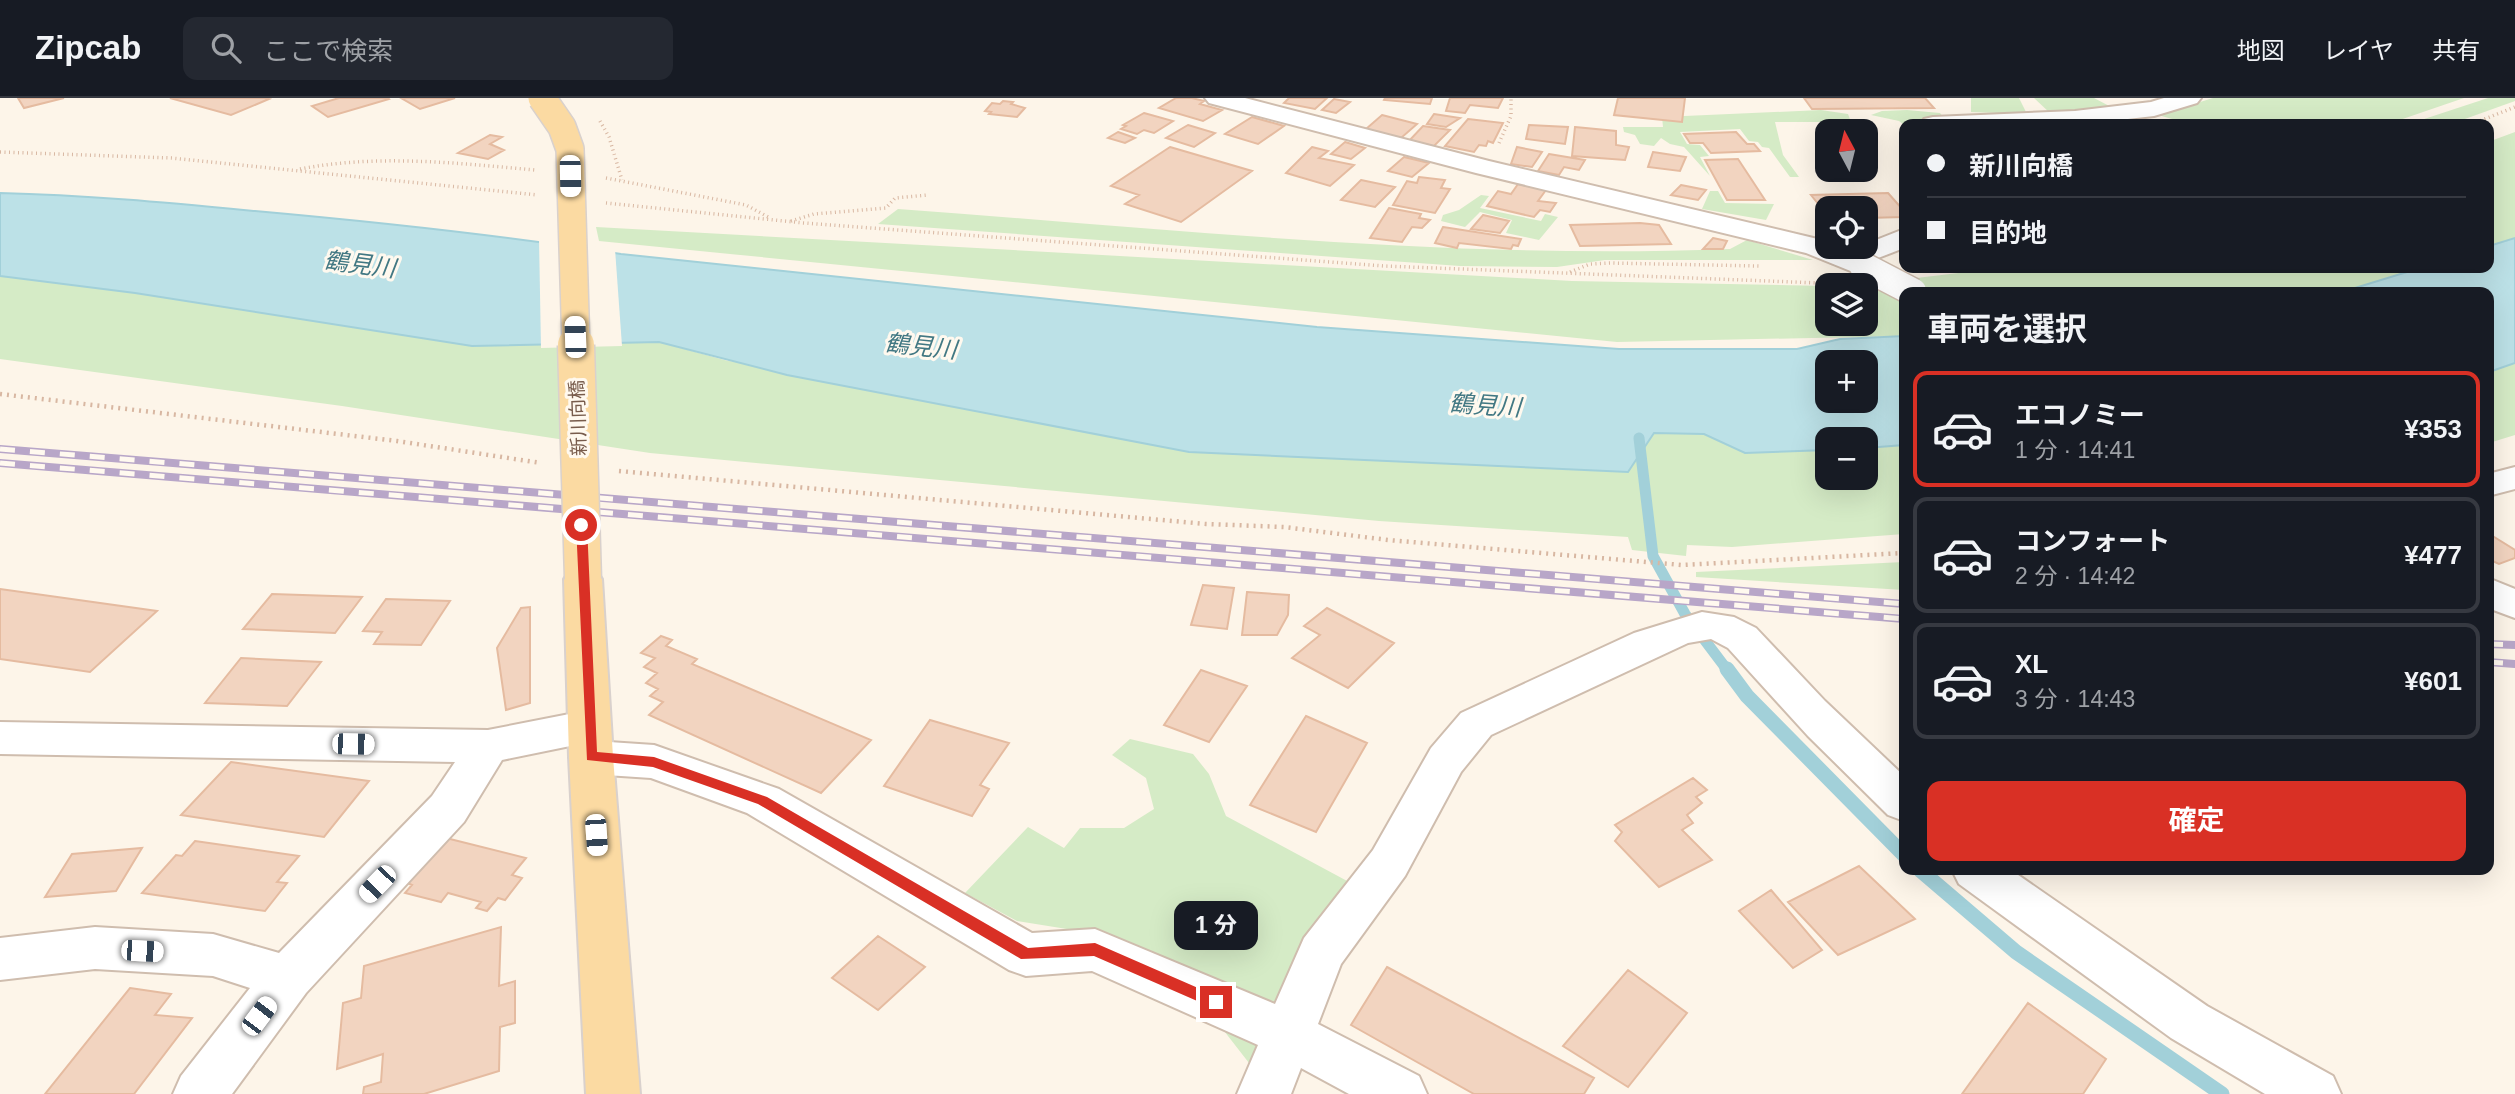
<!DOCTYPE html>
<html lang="ja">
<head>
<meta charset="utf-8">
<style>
  :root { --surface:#171b24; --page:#242831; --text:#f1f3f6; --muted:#9ea1a6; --line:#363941; --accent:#d93025 }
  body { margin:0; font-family:Arial,"Noto Sans JP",sans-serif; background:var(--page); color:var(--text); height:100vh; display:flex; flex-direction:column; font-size:26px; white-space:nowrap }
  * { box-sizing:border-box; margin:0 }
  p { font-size:23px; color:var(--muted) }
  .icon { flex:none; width:38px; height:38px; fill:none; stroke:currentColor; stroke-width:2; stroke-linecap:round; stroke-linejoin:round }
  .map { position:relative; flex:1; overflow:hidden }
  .panel { position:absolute; left:1899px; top:189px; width:595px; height:588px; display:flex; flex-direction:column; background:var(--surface); border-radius:14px; box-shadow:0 7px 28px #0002 }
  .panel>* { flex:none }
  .banner { position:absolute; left:1899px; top:21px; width:595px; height:154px; border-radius:14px; box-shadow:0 7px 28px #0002; display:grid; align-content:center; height:154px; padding:0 28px; background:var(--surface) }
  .needle { width:46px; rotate:353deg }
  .buttons { position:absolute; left:1815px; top:21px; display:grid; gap:14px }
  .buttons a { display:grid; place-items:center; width:63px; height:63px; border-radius:14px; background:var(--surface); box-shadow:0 7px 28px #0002; font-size:35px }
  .end { position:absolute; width:32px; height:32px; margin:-16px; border:9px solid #d93025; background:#fff; box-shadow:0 0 0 4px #fff }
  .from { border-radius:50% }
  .bubble { position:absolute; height:49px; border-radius:14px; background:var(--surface); box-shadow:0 7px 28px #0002; font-size:23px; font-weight:700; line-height:49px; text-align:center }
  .car { position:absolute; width:21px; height:42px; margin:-21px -10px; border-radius:9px; box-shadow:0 0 5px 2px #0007; background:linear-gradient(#fff 24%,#345 0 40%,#fff 0 76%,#345 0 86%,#fff 0) }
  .banner b { display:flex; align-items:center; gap:24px; height:66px; font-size:26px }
  .banner b+b { border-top:2px solid var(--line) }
  .banner i { width:18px; height:18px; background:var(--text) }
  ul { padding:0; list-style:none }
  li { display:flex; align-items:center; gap:21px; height:116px; margin:0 14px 10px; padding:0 14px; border:4px solid var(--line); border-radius:14px }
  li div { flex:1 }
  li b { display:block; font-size:26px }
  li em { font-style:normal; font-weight:700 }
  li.current { border-color:var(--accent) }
  li>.icon { width:63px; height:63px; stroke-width:1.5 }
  h2 { padding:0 28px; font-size:32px; line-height:84px }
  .action { display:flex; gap:14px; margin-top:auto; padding:14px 28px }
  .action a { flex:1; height:80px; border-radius:14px; background:var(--accent); color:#fff; font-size:28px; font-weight:700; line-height:80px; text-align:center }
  header { display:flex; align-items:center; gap:42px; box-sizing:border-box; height:98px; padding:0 35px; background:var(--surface); border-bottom:2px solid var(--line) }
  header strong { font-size:33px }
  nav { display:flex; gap:38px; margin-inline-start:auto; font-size:24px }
  .search { width:490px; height:63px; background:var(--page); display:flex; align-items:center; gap:18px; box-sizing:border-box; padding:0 24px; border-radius:14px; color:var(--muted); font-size:26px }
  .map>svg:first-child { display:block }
  .green { fill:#d5ebc6 }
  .water { fill:#bce1e7; stroke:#a2d0d9; stroke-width:2; fill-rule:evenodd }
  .pier { fill:#fdf5e9 }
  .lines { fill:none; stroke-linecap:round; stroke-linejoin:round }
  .stream-far1 { stroke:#a2d0d9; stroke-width:11 }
  .stream { stroke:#a2d0d9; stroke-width:15 }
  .building { fill:#f2d4c0; stroke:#e5bba0; stroke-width:2 }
  .minor-casing { stroke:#cfbdae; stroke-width:4 }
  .major-casing { stroke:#d9d1cd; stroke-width:4 }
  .path-far1 { stroke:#d8b7a2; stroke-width:3.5; stroke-dasharray:1 3.5; stroke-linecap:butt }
  .path { stroke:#d8b7a2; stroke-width:4.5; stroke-dasharray:2 5; stroke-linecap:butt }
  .minor { fill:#fff; fill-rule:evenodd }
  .major { fill:#fbdaa2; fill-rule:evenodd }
  .rail-casing { stroke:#b8a6c8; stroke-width:8 }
  .rail { stroke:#fff9ef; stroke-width:5; stroke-dasharray:15; stroke-linecap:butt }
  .minor-bridge-casing { stroke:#cfbdae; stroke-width:30; stroke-linecap:butt }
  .major-bridge-far1-casing { stroke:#d9d1cd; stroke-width:30; stroke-linecap:butt }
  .major-bridge-casing { stroke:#d9d1cd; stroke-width:39; stroke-linecap:butt }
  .minor-bridge { stroke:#fff; stroke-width:27 }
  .major-bridge-far1 { stroke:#fbdaa2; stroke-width:27 }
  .major-bridge { stroke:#fbdaa2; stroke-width:36 }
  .route { fill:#d93025 }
  .labels { text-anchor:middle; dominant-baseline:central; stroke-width:6; stroke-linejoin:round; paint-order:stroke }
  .far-street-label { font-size:19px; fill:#785c4c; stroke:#fff9ef }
  .water-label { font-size:24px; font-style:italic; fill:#427883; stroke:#fff9ef }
</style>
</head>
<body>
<header>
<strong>Zipcab</strong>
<div class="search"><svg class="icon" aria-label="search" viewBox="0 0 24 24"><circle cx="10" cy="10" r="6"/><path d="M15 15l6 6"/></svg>ここで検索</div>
<nav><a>地図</a><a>レイヤ</a><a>共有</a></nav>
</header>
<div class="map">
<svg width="2515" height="996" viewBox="0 0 2515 996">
  <rect width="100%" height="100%" fill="#fdf5e9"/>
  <path class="green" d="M 1971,0 L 2019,0 L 2027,16 L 1971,14 Z
    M 2034,0 L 2094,0 L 2115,11 L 2051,16 Z
    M 2213,0 L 2464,0 L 2388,26 L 2190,26 L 2158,17 Z
    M 2488,0 L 2515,0 L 2515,3 L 2451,26 L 2409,26 Z
    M 1821,12 L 1848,16 L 1851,24 L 1775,24 L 1783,57 L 1799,79 L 1790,79 L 1769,50 L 1762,49 L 1758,44 L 1749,43 L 1740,31 L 1680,34 L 1687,46 L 1700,47 L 1709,58 L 1700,59 L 1710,78 L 1684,49 L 1670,46 L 1661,40 L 1654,48 L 1640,46 L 1635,37 L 1624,34 L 1623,29 L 1663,29 L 1662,19 Z
    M 1907,12 L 1940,15 L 1944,20 L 1921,26 L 1904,27 L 1899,23 L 1871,17 L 1882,13 Z
    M 2515,34 L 2515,140 L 2489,148 L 2488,44 Z
    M 1710,93 L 1718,93 L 1725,105 L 1774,106 L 1766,122 L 1702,111 Z
    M 1481,97 L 1489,98 L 1480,110 L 1541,123 L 1545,116 L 1558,119 L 1539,142 L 1506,135 L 1512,122 L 1480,114 L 1465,129 L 1441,123 L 1443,117 L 1459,112 Z
    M 898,111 C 1175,131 1452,162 1730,151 L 1747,142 L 1813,162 L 1605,162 L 1557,169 L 1460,168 L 878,126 Z
    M 596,129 L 1572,183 L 1827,188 L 1827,226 L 1866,226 L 1866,187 L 1858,187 L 2000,170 L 2420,170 L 2355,190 L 2315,194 L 1904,194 L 1904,238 L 1617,244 L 599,143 Z
    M 0,178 L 135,195 L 472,248 L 659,244 L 728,263 L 1654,335 L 1703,336 L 1745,355 L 1827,352 L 1827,380 L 1866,380 L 1866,350 L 1904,347 L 1904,436 L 1732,449 L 1687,447 L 1686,458 L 1632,452 L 1628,439 L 1379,423 L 650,355 L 342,308 L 0,261 Z
    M 2515,265 L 2515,337 L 2489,345 L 2488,274 Z
    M 1904,464 L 1904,492 L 1696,479 L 1696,474 Z
    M 1130,641 L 1193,656 L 1209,676 L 1226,718 L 1349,784 L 1300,852 L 1249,965 L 1221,929 L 1098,836 L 1017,823 L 965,795 L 1028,729 L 1064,750 L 1080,730 L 1124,730 L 1154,711 L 1146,680 L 1112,657 Z"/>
  <path class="water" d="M 0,95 C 86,97 170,105 255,113 C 378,124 500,137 621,156 L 1317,229 L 1619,251 L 1797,251 L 1840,241 L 1904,238 L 1904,347 L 1866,350 L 1866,341 L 1827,341 L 1827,352 L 1745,355 L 1704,336 L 1654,335 L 1628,374 L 1189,354 L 787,277 L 659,244 L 472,248 L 135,195 L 0,178 ZM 1827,264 L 1866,264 L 1866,303 L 1827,303 Z
    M 2515,140 L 2515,265 L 2489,274 L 2488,194 L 2315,194 L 2355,190 L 2420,170 L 2488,170 L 2489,148 Z"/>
  <path class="pier" d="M 539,140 L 615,151 L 622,248 L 541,250 Z"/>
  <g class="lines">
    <path class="stream-far1" d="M 1639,340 L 1653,458 L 1685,516 L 1728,573"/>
    <path class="stream" d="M 1727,571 L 1747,598 L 1904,757
      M 1920,772 L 2016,854 L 2222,996"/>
  </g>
  <path class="building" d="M 18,0 L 64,0 L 24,10 Z
    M 170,0 L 265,0 L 269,1 L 231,17 Z
    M 339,0 L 388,0 L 389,1 L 328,19 L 312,8 Z
    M 401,0 L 455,0 L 420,11 Z
    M 1176,0 L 1192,0 L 1204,3 L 1200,6 L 1222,12 L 1203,23 L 1159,10 Z
    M 1289,0 L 1327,0 L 1315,11 L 1284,5 Z
    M 1385,0 L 1432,0 L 1430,6 L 1384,2 Z
    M 1450,0 L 1503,0 L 1498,10 L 1470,7 L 1465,15 L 1446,13 Z
    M 1618,0 L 1685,0 L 1682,24 L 1614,17 Z
    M 1804,0 L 1925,0 L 1934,10 L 1812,11 Z
    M 1334,1 L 1350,4 L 1336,15 L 1322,12 Z
    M 1003,3 L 1013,4 L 1011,6 L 1025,10 L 1017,19 L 989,16 L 991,14 L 985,13 L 992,5 L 1000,6 Z
    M 1144,15 L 1173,23 L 1154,35 L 1144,32 L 1137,36 L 1121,31 L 1126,28 L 1123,27 Z
    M 1434,16 L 1460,20 L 1446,29 L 1427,26 Z
    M 1382,17 L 1417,26 L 1401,40 L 1366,31 Z
    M 1252,19 L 1284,28 L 1258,46 L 1225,36 Z
    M 1468,21 L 1503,25 L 1493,45 L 1488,43 L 1486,48 L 1479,47 L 1474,54 L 1445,48 Z
    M 1188,27 L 1215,35 L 1194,49 L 1166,40 Z
    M 1529,27 L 1568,29 L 1565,46 L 1526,41 Z
    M 1423,28 L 1450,32 L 1432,50 L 1408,44 Z
    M 1575,29 L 1616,33 L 1616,47 L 1629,49 L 1625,62 L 1572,58 Z
    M 1118,34 L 1135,40 L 1125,45 L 1108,40 Z
    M 1736,34 L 1747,46 L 1754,46 L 1760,53 L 1711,55 L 1703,45 L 1690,45 L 1684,36 Z
    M 490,37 L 502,39 L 490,46 L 504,52 L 488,61 L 458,55 Z
    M 1345,44 L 1365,50 L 1351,61 L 1331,56 Z
    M 1170,49 L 1252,73 L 1181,124 L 1125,106 L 1139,97 L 1111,88 Z
    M 1312,49 L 1328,53 L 1319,60 L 1354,67 L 1330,88 L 1286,75 Z
    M 1517,49 L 1542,54 L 1532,69 L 1511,66 Z
    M 1653,54 L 1686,59 L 1680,73 L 1648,69 Z
    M 1549,56 L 1585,62 L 1579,72 L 1564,69 L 1559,77 L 1538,73 Z
    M 1404,59 L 1429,65 L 1412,79 L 1388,73 Z
    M 1738,61 L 1765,102 L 1727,102 L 1705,62 Z
    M 1419,79 L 1445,82 L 1441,90 L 1450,91 L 1435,115 L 1393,107 L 1407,83 L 1417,85 Z
    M 1361,82 L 1395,89 L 1375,109 L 1341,102 Z
    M 1518,86 L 1546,92 L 1538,103 L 1556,105 L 1550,114 L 1540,112 L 1534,119 L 1487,108 L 1498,93 L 1511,96 Z
    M 1681,87 L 1706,92 L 1698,102 L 1671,97 Z
    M 1888,95 L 1904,113 L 1904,119 L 1866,120 L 1866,110 L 1827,110 L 1827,117 L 1811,97 Z
    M 1389,110 L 1421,116 L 1419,120 L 1430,122 L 1422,130 L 1412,129 L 1402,144 L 1370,140 Z
    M 1483,117 L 1509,123 L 1500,135 L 1471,131 Z
    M 1640,125 L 1659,127 L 1671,146 L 1580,148 L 1570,127 Z
    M 1443,129 L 1521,141 L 1518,148 L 1513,147 L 1511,151 L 1459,145 L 1457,150 L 1435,145 Z
    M 1713,140 L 1727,143 L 1723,151 L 1703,151 Z
    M 2491,437 L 2515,452 L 2515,460 L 2499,466 L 2488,461 L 2488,438 Z
    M 1203,487 L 1234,490 L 1227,531 L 1191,527 Z
    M 0,491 L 157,513 L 90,574 L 0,561 Z
    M 1247,494 L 1289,497 L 1288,517 L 1277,537 L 1242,537 Z
    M 272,496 L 362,499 L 335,535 L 243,531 Z
    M 386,501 L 450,503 L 421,547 L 374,546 L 382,534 L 363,533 Z
    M 530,509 L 530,605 L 506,612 L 497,550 L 521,510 Z
    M 1327,510 L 1394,545 L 1348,590 L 1292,560 L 1320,537 L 1304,528 Z
    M 661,538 L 672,542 L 666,548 L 697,561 L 692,566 L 871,642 L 821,695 L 649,617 L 663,604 L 650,598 L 658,591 L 646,585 L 657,575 L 644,569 L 655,560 L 641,555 Z
    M 241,560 L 321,564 L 287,608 L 205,605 Z
    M 1201,572 L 1247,588 L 1209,644 L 1164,627 Z
    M 1306,618 L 1367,645 L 1316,734 L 1250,707 Z
    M 930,622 L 1009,645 L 980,687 L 989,691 L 972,718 L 884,688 Z
    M 231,664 L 369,683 L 324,739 L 181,717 Z
    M 1693,680 L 1707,692 L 1696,699 L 1702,705 L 1687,717 L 1693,725 L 1682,732 L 1712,762 L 1659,789 L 1615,743 L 1622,734 L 1615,727 Z
    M 446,740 L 526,760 L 512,777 L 522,780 L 505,802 L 498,800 L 487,813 L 476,810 L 481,804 L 448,795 L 441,804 L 405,795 L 412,787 L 407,785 Z
    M 195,743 L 299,758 L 277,784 L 287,785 L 265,813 L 142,795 L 176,757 L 182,758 Z
    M 142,750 L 116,793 L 45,799 L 72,756 Z
    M 1859,768 L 1915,821 L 1838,857 L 1788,804 Z
    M 1771,792 L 1822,852 L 1793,870 L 1739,813 Z
    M 501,829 L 499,888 L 515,883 L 515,925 L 500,929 L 499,973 L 424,996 L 363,996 L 364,989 L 381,984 L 383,956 L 337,971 L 343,905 L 361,900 L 364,868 Z
    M 878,838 L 925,869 L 878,912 L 832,880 Z
    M 1387,869 L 1594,980 L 1584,996 L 1474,996 L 1351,927 Z
    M 1628,872 L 1687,915 L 1628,989 L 1563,948 Z
    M 130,890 L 171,896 L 155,917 L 192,920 L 134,996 L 45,996 Z
    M 2028,905 L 2106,961 L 2083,996 L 1962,996 Z"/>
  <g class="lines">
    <defs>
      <path id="minor" d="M 1205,0 L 1245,0 L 1489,63 L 1826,143 L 1827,149 L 1866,149 L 1866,146 L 1904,131 L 1904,150 L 1873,162 L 1877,168 L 1873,174 L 1863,177 L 1853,174 L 1806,155 L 1476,75 L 1209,5 Z
        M 2164,0 L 2201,0 L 2197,5 L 2154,18 L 2084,26 L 1921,26 L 1924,21 L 1933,19 L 2075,13 L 2151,4 Z
        M 2515,369 L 2515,391 L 2488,398 L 2488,376 Z
        M 2488,480 L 2515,491 L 2515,520 L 2488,510 Z
        M 1702,514 L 1734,519 L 1756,530 L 1825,603 L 1904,678 L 1904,723 L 1888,717 L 1808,638 L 1728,550 L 1711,541 L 1688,545 L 1491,637 L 1461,674 L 1405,778 L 1341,866 L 1318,926 L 1419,978 L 1427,996 L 1349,996 L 1301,970 L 1291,996 L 1237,996 L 1258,947 L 1092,873 L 1026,878 L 1009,872 L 747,715 L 651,680 L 591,676 L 576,671 L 569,659 L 576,647 L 580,646 L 502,662 L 464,724 L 306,895 L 232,996 L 173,996 L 181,978 L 250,890 L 213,878 L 95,871 L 0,882 L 0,840 L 95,829 L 213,836 L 279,855 L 432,698 L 455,664 L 0,656 L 0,624 L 488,632 L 590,612 L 605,617 L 611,628 L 605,639 L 594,643 L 654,647 L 779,691 L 1032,835 L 1095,831 L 1275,906 L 1304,840 L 1373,752 L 1431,650 L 1461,615 L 1634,535 Z
        M 1952,772 L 2011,772 L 2207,908 L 2333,978 L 2341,996 L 2265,996 L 2171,940 L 1959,786 Z"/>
      <path id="major" d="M 583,468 L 596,472 L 602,481 L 613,659 L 640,996 L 586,996 L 569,659 L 564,481 L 570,472 Z"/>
    </defs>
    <use href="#minor" class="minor-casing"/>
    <use href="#major" class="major-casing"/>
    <path class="path-far1" d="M 600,23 L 609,39 L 622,82
      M 2472,26 L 2515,9
      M 1499,45 L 1511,18 L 1511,0
      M 0,54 L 171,60 L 538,97
      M 300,71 C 378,56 456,65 535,72
      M 606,80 L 746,107 L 770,120
      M 606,105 L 804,125 L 1384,168 L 1819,185
      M 791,123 L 814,116 L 886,110 L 895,100 L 928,97
      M 1570,174 L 1590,166 L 1610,165 L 1759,168"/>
    <path class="path" d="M 0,296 L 397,343 L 541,365
      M 619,373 L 1206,426 L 1284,429 L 1388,442 L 1682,467 L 1904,455"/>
    <use href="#minor" class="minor"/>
    <use href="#major" class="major"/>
    <defs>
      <path id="rail" d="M 0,351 L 1904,506
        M 0,365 L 1904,521
        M 2488,546 L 2515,547
        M 2488,564 L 2515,566"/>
    </defs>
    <use href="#rail" class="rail-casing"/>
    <use href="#rail" class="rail"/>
    <defs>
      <path id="minor-bridge" d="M 1863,168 L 1913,194"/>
      <path id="major-bridge-far1" d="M 542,0 L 562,29 L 570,51 L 576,249"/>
      <path id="major-bridge" d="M 576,247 L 583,481"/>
    </defs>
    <use href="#minor-bridge" class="minor-bridge-casing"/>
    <use href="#major-bridge-far1" class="major-bridge-far1-casing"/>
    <use href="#major-bridge" class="major-bridge-casing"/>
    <use href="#minor-bridge" class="minor-bridge"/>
    <use href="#major-bridge-far1" class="major-bridge-far1"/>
    <use href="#major-bridge" class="major-bridge"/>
  </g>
  <path class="route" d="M 581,423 L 587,427 L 597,654 L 654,659 L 767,699 L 1028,850 L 1095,845 L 1221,900 L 1223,904 L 1221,909 L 1211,909 L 1094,858 L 1021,861 L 758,706 L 653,669 L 587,662 L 576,427 Z"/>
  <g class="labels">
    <g class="far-street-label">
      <text transform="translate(578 320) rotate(-92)">新川向橋</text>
    </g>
    <g class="water-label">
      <text transform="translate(360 166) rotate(7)">鶴見川</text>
      <text transform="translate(921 248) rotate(6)">鶴見川</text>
      <text transform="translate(1485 307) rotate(4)">鶴見川</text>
    </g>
  </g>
</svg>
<div class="buttons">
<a><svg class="needle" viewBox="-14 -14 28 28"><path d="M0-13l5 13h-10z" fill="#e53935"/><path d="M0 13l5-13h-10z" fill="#9ea1a6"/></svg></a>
<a><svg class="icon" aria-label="locate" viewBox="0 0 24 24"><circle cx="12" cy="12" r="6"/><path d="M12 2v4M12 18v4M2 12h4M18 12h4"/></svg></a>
<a><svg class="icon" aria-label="layers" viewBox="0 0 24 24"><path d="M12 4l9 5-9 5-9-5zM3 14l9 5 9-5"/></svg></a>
<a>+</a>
<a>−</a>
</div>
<i class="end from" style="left:581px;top:427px"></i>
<i class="end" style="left:1216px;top:904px"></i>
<div class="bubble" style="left:1174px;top:803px;width:84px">1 分</div>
<i class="car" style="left:570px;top:78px;rotate:179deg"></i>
<i class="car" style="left:575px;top:239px;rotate:358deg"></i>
<i class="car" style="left:353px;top:646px;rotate:91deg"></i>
<i class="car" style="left:596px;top:737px;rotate:176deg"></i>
<i class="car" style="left:377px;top:786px;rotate:224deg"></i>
<i class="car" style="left:142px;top:853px;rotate:93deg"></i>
<i class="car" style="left:259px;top:918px;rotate:37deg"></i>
<div class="banner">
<b><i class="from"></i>新川向橋</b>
<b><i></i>目的地</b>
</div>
<section class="panel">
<h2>車両を選択</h2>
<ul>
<li class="current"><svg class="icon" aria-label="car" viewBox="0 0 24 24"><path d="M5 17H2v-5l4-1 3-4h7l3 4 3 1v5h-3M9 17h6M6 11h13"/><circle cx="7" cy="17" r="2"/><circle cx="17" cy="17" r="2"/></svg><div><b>エコノミー</b><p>1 分 · 14:41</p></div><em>¥353</em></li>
<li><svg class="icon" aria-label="car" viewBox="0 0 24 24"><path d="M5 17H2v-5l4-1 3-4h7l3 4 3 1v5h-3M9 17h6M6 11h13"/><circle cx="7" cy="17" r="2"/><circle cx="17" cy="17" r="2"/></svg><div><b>コンフォート</b><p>2 分 · 14:42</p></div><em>¥477</em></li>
<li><svg class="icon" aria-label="car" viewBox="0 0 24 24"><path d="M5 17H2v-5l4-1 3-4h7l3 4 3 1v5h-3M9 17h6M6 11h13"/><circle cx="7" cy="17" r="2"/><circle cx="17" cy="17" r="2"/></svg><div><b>XL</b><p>3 分 · 14:43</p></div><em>¥601</em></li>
</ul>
<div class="action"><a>確定</a></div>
</section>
</div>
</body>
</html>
